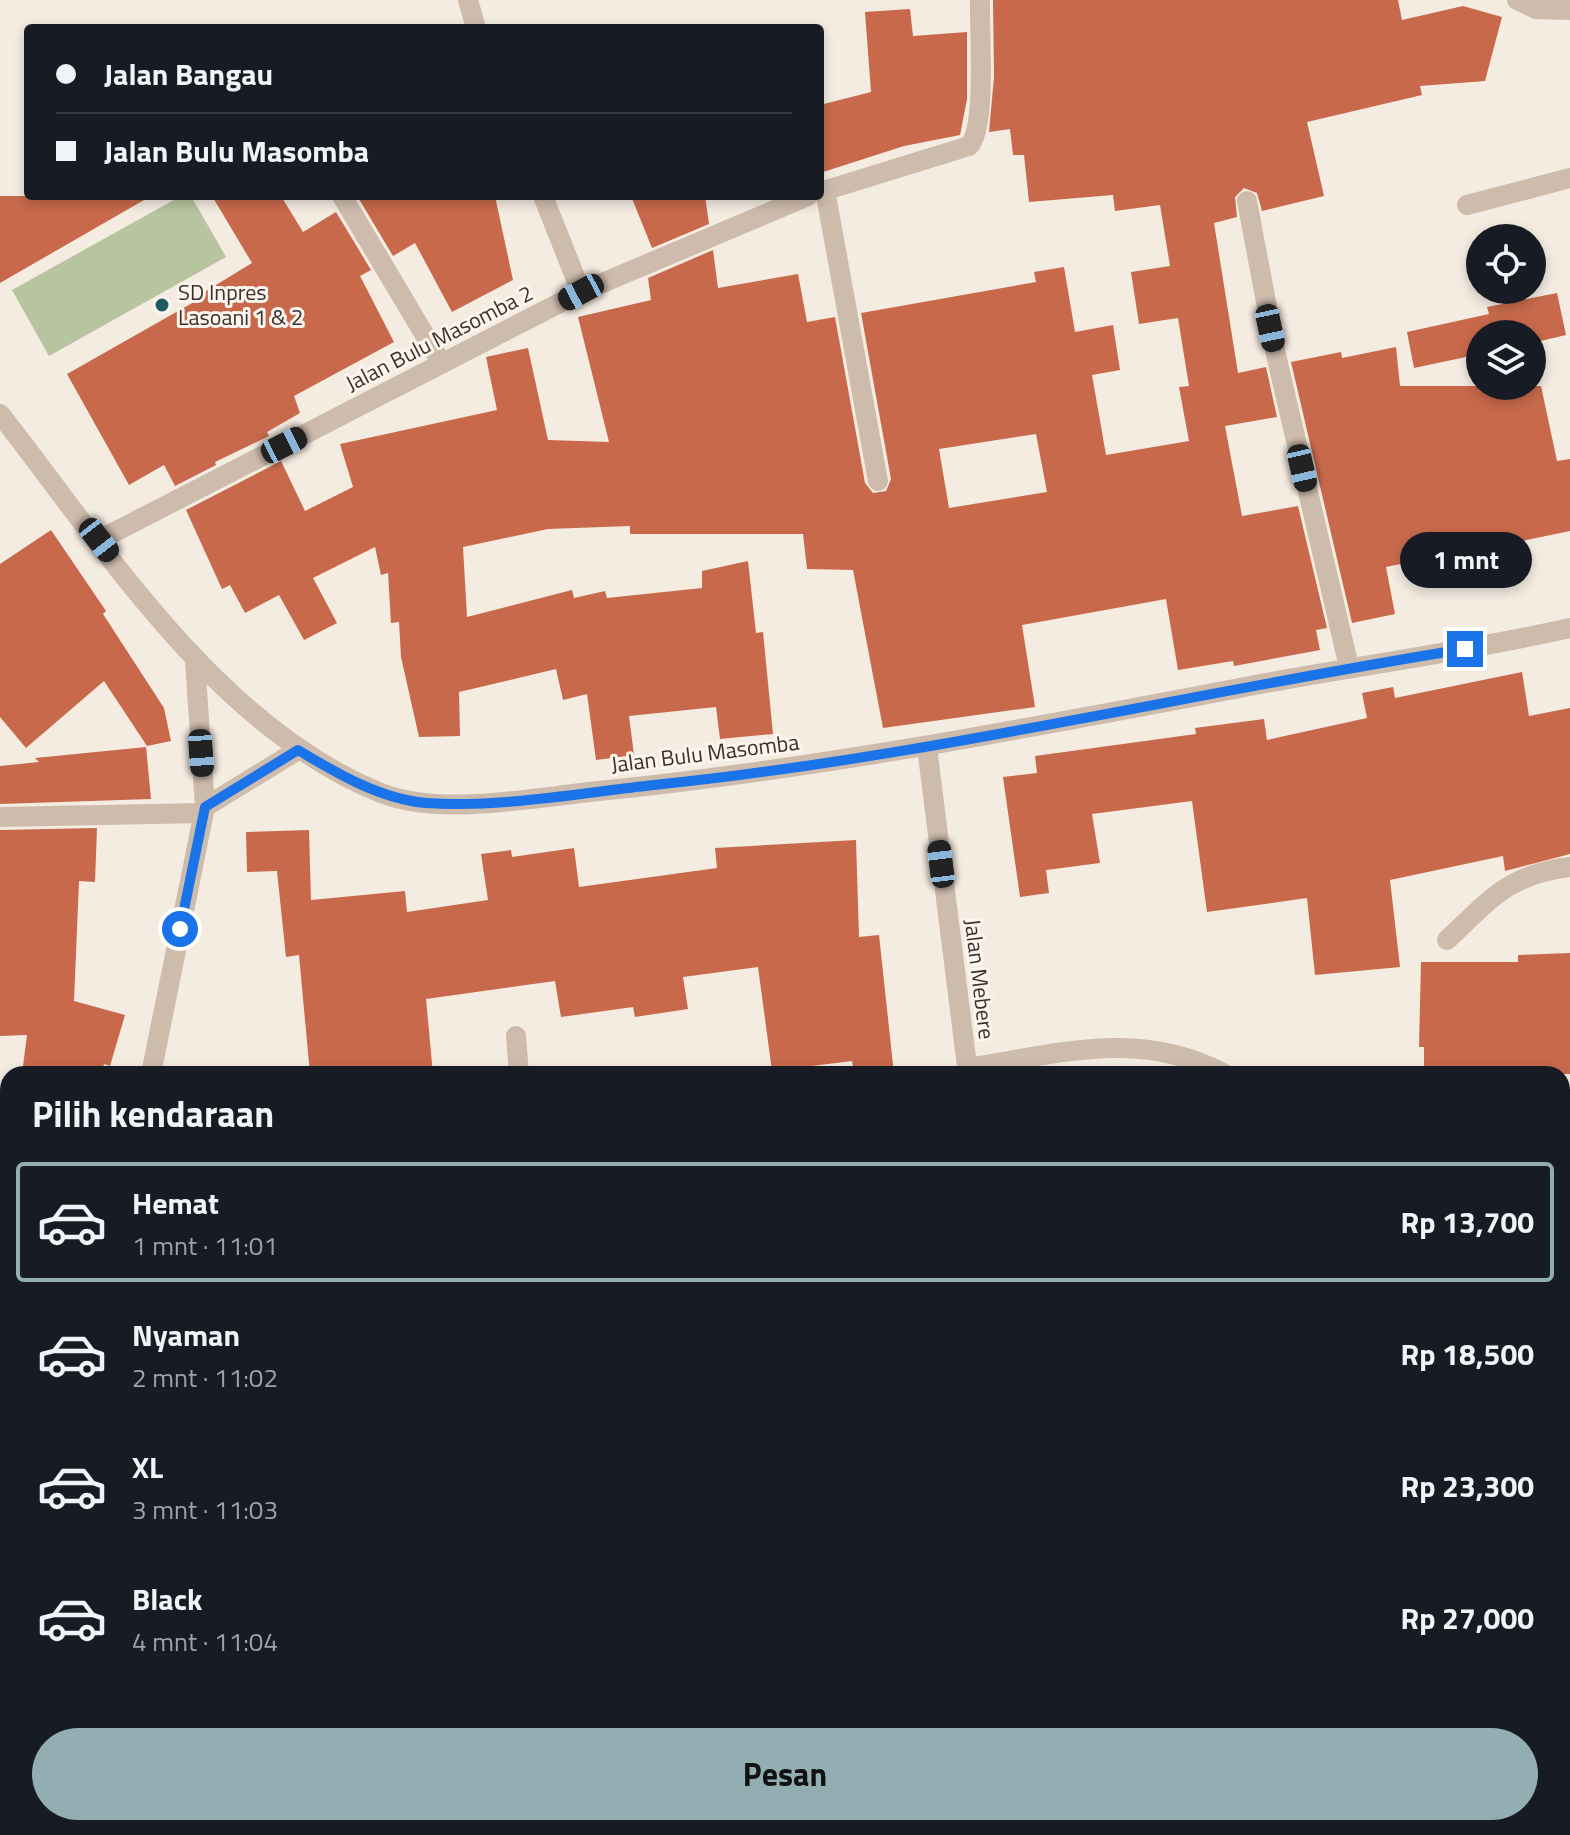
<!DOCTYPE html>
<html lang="id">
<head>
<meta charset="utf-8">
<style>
  :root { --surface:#171b24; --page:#20242c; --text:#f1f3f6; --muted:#9ea1a6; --line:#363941; --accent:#92aeb2 }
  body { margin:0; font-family:"Titillium Web",sans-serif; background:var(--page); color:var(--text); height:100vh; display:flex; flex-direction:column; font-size:30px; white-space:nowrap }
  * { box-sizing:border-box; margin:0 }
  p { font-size:26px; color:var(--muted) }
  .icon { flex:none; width:44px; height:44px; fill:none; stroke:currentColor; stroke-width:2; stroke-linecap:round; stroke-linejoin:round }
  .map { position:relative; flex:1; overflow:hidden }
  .details { position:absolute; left:0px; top:1066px; width:1570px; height:770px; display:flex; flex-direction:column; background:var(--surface); border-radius:24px 24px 0 0; box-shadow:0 4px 12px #0003 }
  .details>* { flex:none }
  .hud { position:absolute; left:24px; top:24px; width:800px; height:176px; border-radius:8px; box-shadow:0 4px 12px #0003; display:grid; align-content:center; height:176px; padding:0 32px; background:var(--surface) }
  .buttons { position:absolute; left:1466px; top:224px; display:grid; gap:16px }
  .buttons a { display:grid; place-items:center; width:80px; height:80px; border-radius:50%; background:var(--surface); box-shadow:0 4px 12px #0003; font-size:40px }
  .end { position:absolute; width:36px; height:36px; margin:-18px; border:10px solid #1a73e8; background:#fff; box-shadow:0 0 0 4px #fff }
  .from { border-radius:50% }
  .bubble { position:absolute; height:56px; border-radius:28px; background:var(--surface); box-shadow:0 4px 12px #0003; font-size:26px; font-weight:700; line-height:56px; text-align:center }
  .car { position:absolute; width:24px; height:48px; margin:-24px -12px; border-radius:10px; box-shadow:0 0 6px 2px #0007; background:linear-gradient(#222 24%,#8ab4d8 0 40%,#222 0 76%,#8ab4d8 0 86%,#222 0) }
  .hud b { display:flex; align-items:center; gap:28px; height:76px; font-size:30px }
  .hud b+b { border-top:2px solid var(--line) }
  .hud i { width:20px; height:20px; background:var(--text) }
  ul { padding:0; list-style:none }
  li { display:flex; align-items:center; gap:24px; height:120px; margin:0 16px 12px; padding:0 16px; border:4px solid transparent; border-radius:8px }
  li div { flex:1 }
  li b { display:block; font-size:30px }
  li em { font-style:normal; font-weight:700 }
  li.selected { border-color:var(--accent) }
  li>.icon { width:72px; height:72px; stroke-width:1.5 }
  h2 { padding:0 32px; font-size:36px; line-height:96px }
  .button { display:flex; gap:16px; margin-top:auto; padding:16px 32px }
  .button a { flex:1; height:92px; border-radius:48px; background:var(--accent); color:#111; font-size:32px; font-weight:700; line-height:92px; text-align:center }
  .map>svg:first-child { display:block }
  .green { fill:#b8c4a0 }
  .building { fill:#c8694b; fill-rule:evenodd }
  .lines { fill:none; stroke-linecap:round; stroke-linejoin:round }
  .minor { stroke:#cdbbac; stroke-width:20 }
  .route { stroke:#1a73e8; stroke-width:10 }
  .poi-dot { fill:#1f5a5e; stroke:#fbf5ee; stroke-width:3 }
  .labels { text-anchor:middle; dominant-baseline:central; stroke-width:6; stroke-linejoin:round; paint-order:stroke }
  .poi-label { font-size:22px; fill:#3b302b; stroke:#fbf5ee; text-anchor:start }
  .street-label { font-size:22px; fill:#3b302b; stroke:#fbf5ee }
</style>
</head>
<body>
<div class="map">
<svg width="1570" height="1835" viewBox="0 0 1570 1835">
  <rect width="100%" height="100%" fill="#f4ebe1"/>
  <path class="green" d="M 181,196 L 191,196 L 226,257 L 49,356 L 12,290 Z"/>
  <path class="building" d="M 993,0 L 1398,0 L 1402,20 L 1463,6 L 1502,17 L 1485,81 L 1420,86 L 1422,95 L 1307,122 L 1324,196 L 1262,211 L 1257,193 L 1244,188 L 1235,197 L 1237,217 L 1214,223 L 1238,373 L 1266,367 L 1277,417 L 1225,426 L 1242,516 L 1298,506 L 1327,628 L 1316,630 L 1320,650 L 1234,666 L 1233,661 L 1178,670 L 1166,599 L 1022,625 L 1035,707 L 883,728 L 853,570 L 807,569 L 803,534 L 630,534 L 630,526 L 548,529 L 463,547 L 467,617 L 572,590 L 574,598 L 605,591 L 607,598 L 702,588 L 702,571 L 748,561 L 756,633 L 763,632 L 773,734 L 720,739 L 716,707 L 629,716 L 634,755 L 596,760 L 587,694 L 563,700 L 556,669 L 459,692 L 460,736 L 419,737 L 401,657 L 399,622 L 391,623 L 388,573 L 381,575 L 375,547 L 313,578 L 337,623 L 304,640 L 279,595 L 245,613 L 230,585 L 222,589 L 186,510 L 281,461 L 305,511 L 353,487 L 340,444 L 497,410 L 486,357 L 528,348 L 548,440 L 609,442 L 578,317 L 651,300 L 648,278 L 713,250 L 718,288 L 798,274 L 807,322 L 835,317 L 865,483 L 873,493 L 886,491 L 891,479 L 861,313 L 1036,282 L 1034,272 L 1064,267 L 1075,332 L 1113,325 L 1120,370 L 1092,375 L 1106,455 L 1189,441 L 1179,387 L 1189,386 L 1178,318 L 1139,324 L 1131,272 L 1170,266 L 1160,205 L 1115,211 L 1113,195 L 1029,202 L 1024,155 L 1013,155 L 1010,129 L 989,132 L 994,77 ZM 1036,434 L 1047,492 L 949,508 L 939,449 Z
    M 910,9 L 913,36 L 967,32 L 967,99 L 960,135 L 904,146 L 820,173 L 820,105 L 871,92 L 865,12 Z
    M 0,196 L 151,196 L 0,283 Z
    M 212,196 L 281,196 L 303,232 L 336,212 L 371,270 L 360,276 L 394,342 L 294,396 L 300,413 L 267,432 L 269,436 L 215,462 L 216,465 L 175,486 L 164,465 L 129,485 L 67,374 L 194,302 L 193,299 L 252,263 Z
    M 363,196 L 495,196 L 513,280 L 452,312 L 415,243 L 393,256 L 359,199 Z
    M 631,196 L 705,196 L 709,224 L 652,248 Z
    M 1557,293 L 1566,335 L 1532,343 L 1532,334 L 1480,334 L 1480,354 L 1414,368 L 1407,332 L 1489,314 L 1487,307 Z
    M 1396,347 L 1400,386 L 1541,386 L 1557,461 L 1570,459 L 1570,531 L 1517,542 L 1524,578 L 1495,584 L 1487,546 L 1386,567 L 1395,614 L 1352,623 L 1291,362 L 1341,352 L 1342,358 Z
    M 51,530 L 106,611 L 103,614 L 164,708 L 171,741 L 147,746 L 104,681 L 26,748 L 0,717 L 0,564 Z
    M 1522,672 L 1529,716 L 1570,708 L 1570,854 L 1505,871 L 1503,856 L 1390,880 L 1400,967 L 1315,975 L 1307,898 L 1207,912 L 1192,801 L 1092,814 L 1100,863 L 1046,870 L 1049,893 L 1020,897 L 1003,777 L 1037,773 L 1035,756 L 1196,734 L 1195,728 L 1264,719 L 1267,740 L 1367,718 L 1362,693 L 1393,687 L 1395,698 Z
    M 146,747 L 151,799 L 0,804 L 0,766 L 39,762 L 35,758 Z
    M 97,828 L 95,882 L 79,881 L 74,1001 L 125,1015 L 110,1066 L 104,1064 L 101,1074 L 22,1074 L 27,1035 L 0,1036 L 0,830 Z
    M 309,830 L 311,900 L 405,891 L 407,912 L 488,900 L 481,854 L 511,850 L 512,857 L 574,848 L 579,887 L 717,868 L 715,848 L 856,840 L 859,937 L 879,935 L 894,1074 L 854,1074 L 852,1061 L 772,1071 L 758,967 L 683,977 L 688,1009 L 635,1017 L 633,1007 L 561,1017 L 555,981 L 426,999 L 433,1074 L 310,1074 L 299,955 L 286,957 L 277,871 L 247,872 L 246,832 Z
    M 1570,953 L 1570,1074 L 1424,1074 L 1424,1047 L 1419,1047 L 1421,962 L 1518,962 L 1518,955 Z"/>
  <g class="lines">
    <path class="minor" d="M 468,0 L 476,28
      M 1517,0 L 1536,9 L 1570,10
      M 825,190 L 878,481
      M 820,192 L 969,146 C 987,128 979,29 980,0
      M 342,196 L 442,364
      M 543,196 L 581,292
      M 1247,201 L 1276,355 L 1349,667
      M 1467,205 L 1570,178
      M 0,414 C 105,548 218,728 381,793 C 441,817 536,797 599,791 C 818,769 1034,727 1250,686 C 1356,666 1464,652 1570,628
      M 99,540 L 581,292 L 808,196
      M 927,747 L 968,1074
      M 205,807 L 298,750
      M 0,817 L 203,813
      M 1447,940 C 1491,899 1507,875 1570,867
      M 516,1036 L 519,1074
      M 968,1068 C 1058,1054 1139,1028 1225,1074
      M 151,1074 L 205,807 L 195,661
      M 1562,1287 L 1570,1288
      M 0,1428 L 8,1427
      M 1562,1447 L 1570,1350
      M 1562,1594 L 1570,1595
      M 808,1828 L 809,1835
      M 1078,1828 L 1079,1835
      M 37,1835 L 38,1828"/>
  </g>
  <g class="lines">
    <path class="route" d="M 180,929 L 205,807 L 298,750 C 336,773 380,799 426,803 C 500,808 580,793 654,785 C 927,757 1194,692 1465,649"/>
  </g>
  <circle class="poi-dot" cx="162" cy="305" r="8"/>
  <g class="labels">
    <g class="poi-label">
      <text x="178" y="292">SD Inpres<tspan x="178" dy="25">Lasoani 1 &amp; 2</tspan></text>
    </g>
    <g class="street-label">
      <text transform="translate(439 338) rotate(-27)">Jalan Bulu Masomba 2</text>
      <text transform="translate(705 753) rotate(-7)">Jalan Bulu Masomba</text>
      <text transform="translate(980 979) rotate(83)">Jalan Mebere</text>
    </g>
  </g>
</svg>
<div class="buttons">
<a><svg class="icon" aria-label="locate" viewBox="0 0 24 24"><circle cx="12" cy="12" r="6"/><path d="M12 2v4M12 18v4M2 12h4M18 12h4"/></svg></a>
<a><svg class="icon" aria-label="layers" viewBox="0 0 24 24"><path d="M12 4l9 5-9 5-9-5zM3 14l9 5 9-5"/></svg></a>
</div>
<i class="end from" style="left:180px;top:929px"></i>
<i class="end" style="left:1465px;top:649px"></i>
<div class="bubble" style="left:1400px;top:532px;width:132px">1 mnt</div>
<i class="car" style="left:581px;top:292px;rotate:242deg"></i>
<i class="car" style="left:1270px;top:328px;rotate:168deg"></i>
<i class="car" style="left:284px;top:445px;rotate:63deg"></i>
<i class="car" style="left:1302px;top:468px;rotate:167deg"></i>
<i class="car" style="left:99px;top:540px;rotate:142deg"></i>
<i class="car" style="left:201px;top:753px;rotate:176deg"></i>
<i class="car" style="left:941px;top:864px;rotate:353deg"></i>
<div class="hud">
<b><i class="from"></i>Jalan Bangau</b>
<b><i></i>Jalan Bulu Masomba</b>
</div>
<section class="details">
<h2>Pilih kendaraan</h2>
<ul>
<li class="selected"><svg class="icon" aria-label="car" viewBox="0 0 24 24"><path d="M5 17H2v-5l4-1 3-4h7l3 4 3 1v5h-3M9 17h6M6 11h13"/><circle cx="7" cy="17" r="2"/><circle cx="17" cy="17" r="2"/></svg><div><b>Hemat</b><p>1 mnt · 11:01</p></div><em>Rp 13,700</em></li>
<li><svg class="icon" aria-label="car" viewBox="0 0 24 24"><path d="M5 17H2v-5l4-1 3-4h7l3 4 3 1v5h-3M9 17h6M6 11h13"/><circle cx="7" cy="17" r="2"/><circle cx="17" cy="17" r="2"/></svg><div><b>Nyaman</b><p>2 mnt · 11:02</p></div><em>Rp 18,500</em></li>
<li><svg class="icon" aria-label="car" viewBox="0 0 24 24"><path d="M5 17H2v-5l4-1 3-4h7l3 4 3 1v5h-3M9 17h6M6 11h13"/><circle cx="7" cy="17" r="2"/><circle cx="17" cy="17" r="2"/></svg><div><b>XL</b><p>3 mnt · 11:03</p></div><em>Rp 23,300</em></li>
<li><svg class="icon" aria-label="car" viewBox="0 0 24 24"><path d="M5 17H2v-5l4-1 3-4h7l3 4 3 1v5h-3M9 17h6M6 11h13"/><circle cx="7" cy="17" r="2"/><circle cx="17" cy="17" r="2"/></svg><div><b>Black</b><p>4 mnt · 11:04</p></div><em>Rp 27,000</em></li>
</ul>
<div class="button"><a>Pesan</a></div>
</section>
</div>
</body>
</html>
